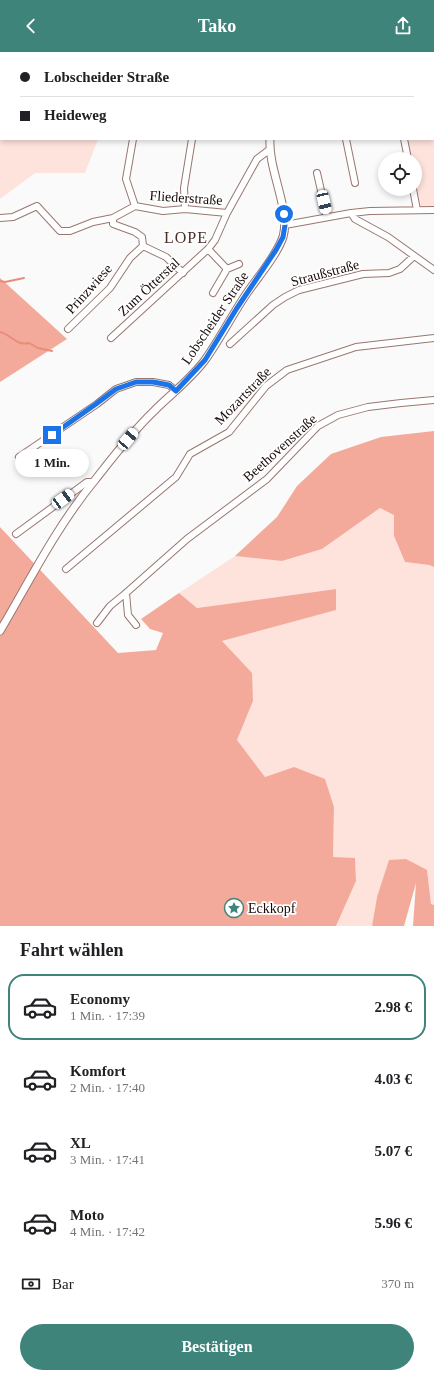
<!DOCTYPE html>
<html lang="de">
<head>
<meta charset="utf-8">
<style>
  :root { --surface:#fff; --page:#f2f2f2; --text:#202124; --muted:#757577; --line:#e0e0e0; --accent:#3f847a }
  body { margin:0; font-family:"Times New Roman",serif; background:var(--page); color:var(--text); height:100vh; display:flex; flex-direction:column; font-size:15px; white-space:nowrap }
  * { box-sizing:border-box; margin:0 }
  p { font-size:13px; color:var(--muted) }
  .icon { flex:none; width:22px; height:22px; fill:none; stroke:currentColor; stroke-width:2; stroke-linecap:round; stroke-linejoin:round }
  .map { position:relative; height:874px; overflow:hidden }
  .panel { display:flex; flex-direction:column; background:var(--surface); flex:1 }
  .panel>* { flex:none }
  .top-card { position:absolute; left:0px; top:0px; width:434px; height:88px; box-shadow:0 2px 6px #0003; display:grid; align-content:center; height:88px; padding:0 20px; background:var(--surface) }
  .buttons { position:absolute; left:378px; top:100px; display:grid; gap:8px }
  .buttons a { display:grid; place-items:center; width:44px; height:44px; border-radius:50%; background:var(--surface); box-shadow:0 2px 6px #0003; font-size:20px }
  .end { position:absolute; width:18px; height:18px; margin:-9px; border:5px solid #1a73e8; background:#fff; box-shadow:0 0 0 2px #fff }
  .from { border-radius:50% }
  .bubble { position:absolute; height:28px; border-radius:14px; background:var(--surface); box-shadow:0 2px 6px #0003; font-size:13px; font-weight:700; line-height:28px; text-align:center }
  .car { position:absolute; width:12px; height:24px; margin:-12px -6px; border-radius:5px; box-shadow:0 0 3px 1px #0007; background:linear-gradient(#fff 24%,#345 0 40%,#fff 0 76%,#345 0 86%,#fff 0) }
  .top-card b { display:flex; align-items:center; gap:14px; height:38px; font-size:15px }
  .top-card b+b { border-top:1px solid var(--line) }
  .top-card i { width:10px; height:10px; background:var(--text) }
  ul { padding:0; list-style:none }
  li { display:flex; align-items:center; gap:12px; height:66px; margin:0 8px 6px; padding:0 12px; border:2px solid transparent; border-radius:16px }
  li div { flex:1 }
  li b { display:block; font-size:15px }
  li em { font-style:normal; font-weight:700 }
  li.on { border-color:var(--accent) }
  li>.icon { width:36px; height:36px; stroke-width:1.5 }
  h2 { padding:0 20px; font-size:18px; line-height:48px }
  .pay { display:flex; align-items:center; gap:10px; height:44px; padding:0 20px; font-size:15px }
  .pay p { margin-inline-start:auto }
  .cta { display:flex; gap:8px; margin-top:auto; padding:8px 20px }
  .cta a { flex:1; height:46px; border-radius:24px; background:var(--accent); color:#fff; font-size:16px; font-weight:700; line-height:46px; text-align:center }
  header { display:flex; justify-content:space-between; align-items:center; height:52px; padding:0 20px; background:var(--accent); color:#fff; font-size:18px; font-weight:700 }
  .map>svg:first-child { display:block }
  .green { fill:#fee2dc }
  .forest { fill:#f4aa9a }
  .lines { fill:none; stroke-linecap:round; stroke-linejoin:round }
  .stream { stroke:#e88d7a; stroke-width:2 }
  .minor-casing { stroke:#98776f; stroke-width:8 }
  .tertiary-casing { stroke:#98776f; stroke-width:9 }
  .minor { stroke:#fff; stroke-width:6 }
  .tertiary { stroke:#fff; stroke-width:7 }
  .route { stroke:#1a73e8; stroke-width:5 }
  .labels { text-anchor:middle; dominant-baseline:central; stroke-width:3.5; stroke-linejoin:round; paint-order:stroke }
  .street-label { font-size:14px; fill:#170b09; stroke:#fff }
  .poi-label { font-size:14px; fill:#170b09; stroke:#fff; text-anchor:start }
  .quarter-label { font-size:16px; letter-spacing:1px; fill:#482c26; stroke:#fff }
</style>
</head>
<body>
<header><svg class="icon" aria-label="back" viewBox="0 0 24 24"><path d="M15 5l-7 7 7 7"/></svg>Tako<svg class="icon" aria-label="share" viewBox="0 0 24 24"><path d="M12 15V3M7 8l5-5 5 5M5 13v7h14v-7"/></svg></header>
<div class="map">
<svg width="434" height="874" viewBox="0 0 434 874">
  <rect width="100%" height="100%" fill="#fafafa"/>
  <path class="green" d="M 0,0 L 93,0 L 94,1 L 1,1 L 1,87 L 98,87 L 85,121 L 35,121 L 0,147 Z
    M 385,0 L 434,0 L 434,155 L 421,155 L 415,128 L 415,107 L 411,107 L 406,87 L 433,87 L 433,1 Z
    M 380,456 L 394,462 L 394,484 L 405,510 L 429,513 L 434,515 L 434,853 L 431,852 L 427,818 L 377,845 L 372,874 L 336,874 L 356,829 L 355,807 L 333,806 L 334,755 L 294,715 L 265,725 L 237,688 L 253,649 L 222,589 L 335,558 L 336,537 L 197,556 L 179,541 L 235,504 L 282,509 L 322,497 Z"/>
  <path class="forest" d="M 0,226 L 67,287 L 0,330 Z
    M 434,379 L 434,515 L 429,513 L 405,510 L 394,484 L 394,463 L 380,456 L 322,497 L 282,509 L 235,504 L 277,465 L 297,434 L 331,402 L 381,385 Z
    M 0,475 L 118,601 L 156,598 L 163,581 L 150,577 L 141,567 L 179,541 L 197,556 L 336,537 L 336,558 L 222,589 L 252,621 L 253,649 L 237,688 L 265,725 L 294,715 L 325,727 L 334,755 L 333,805 L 355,806 L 356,829 L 336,874 L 0,874 Z
    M 406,807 L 427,818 L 431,852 L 434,853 L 434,874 L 413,874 L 416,831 L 404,874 L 372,874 L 377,845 L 389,808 Z"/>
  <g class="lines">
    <path class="stream" d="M 0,229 L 5,230 L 24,226
      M 0,280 C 12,283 16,294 29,291 L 38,296 L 52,299"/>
    <defs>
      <path id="minor" d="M 356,0 L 356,1
        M 151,1 L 152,0
        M 212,1 L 213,0
        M 133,87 L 126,127 L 135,154 L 163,159 L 185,157 L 227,161 L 257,107 L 269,98
        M 346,87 L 355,131
        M 404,87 L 408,107
        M 317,121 L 327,165
        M 413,137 L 417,158
        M 185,157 L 184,136 L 192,87
        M 351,161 L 370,159 L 434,158
        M 0,166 L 13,165 L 37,154 L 60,179 L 70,179 L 93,170 L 113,166 L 135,154
        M 113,166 L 113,172 L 135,180 L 142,185 L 143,194 L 166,205 L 183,221
        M 285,173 L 351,161 L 355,167 L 388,185 L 434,218
        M 208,197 L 227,217 L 239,212
        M 213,241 L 227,217
        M 68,277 L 110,236 L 130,206 L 143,194
        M 111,286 L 208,197 L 215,188 L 227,161
        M 230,292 L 273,253 L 285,245 L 299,238 L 363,222 L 389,221 L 400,217 L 414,204
        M 19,405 L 97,352 L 116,337 L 136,330 L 153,330 L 169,333 L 176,339
        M 16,482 L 87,430 L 93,430
        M 66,517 L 176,425 L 190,402 L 229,380 L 266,334 L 287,318 L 356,295 L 434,286
        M 126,541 L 128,563 L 136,573
        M 97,571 L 110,554 L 126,541 L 187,487 L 267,427 L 318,374 L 338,363 L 368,355 L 401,351 L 434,348"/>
      <path id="tertiary" d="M 294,1 L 294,0
        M 0,579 C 30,528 57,474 95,428 C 113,405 132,380 154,359 C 171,342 191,327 205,308 C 220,287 232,263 247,241 C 258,225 277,203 283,185 C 291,158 268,118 270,87"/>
    </defs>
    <use href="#minor" class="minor-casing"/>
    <use href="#tertiary" class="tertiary-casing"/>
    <use href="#minor" class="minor"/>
    <use href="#tertiary" class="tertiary"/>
  </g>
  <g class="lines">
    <path class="route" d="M 52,383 L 96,352 L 116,337 L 136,330 L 153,330 L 169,333 L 176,339 L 205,308 L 237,256 L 276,198 L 283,185 L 285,173 L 284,162"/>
  </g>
  <defs>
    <symbol id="sight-ring" viewBox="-11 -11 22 22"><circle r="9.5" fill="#fff" stroke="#3f847a" stroke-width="1.5"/><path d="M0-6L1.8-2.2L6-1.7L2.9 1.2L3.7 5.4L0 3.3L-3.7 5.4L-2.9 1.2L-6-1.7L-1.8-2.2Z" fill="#3f847a"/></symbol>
  </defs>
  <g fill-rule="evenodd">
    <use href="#sight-ring" x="223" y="845" width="22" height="22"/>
  </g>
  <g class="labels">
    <g class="street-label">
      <text transform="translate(186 146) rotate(4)">Fliederstraße</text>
      <text transform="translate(325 221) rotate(-15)">Straußstraße</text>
      <text transform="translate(149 235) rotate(-43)">Zum Ötterstal</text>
      <text transform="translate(89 237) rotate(-48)">Prinzwiese</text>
      <text transform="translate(215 266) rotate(-56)">Lobscheider Straße</text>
      <text transform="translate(243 344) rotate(-46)">Mozartstraße</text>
      <text transform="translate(280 396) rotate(-42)">Beethovenstraße</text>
    </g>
    <g class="poi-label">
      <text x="248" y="856">Eckkopf</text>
    </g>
    <g class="quarter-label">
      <text x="186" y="185">LOPE</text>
    </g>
  </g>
</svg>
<div class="buttons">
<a><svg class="icon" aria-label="locate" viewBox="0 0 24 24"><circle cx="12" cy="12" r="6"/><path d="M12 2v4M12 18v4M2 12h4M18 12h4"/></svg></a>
</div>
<i class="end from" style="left:284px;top:162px"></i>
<i class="end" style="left:52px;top:383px"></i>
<div class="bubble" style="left:15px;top:397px;width:74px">1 Min.</div>
<i class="car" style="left:324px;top:150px;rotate:167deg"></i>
<i class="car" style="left:128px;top:387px;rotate:40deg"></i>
<i class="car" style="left:63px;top:447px;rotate:54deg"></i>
<div class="top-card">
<b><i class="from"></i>Lobscheider Straße</b>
<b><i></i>Heideweg</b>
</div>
</div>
<section class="panel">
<h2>Fahrt wählen</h2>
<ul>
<li class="on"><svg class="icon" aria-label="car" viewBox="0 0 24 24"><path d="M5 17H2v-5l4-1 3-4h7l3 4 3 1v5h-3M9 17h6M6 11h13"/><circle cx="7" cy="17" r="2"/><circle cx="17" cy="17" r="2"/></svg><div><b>Economy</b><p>1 Min. · 17:39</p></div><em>2.98 €</em></li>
<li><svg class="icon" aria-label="car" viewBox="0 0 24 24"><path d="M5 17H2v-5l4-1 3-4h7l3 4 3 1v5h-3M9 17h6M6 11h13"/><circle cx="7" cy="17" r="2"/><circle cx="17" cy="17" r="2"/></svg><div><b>Komfort</b><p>2 Min. · 17:40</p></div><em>4.03 €</em></li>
<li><svg class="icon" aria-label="car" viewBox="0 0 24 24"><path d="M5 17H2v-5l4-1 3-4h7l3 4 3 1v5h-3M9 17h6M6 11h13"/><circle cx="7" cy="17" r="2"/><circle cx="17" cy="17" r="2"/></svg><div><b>XL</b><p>3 Min. · 17:41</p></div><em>5.07 €</em></li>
<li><svg class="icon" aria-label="car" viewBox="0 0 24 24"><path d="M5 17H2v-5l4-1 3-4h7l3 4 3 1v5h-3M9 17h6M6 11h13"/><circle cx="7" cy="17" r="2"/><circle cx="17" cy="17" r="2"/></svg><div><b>Moto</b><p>4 Min. · 17:42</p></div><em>5.96 €</em></li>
</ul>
<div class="pay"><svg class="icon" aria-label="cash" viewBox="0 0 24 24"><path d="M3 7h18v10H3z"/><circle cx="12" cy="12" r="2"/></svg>Bar<p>370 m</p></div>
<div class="cta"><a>Bestätigen</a></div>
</section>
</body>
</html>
